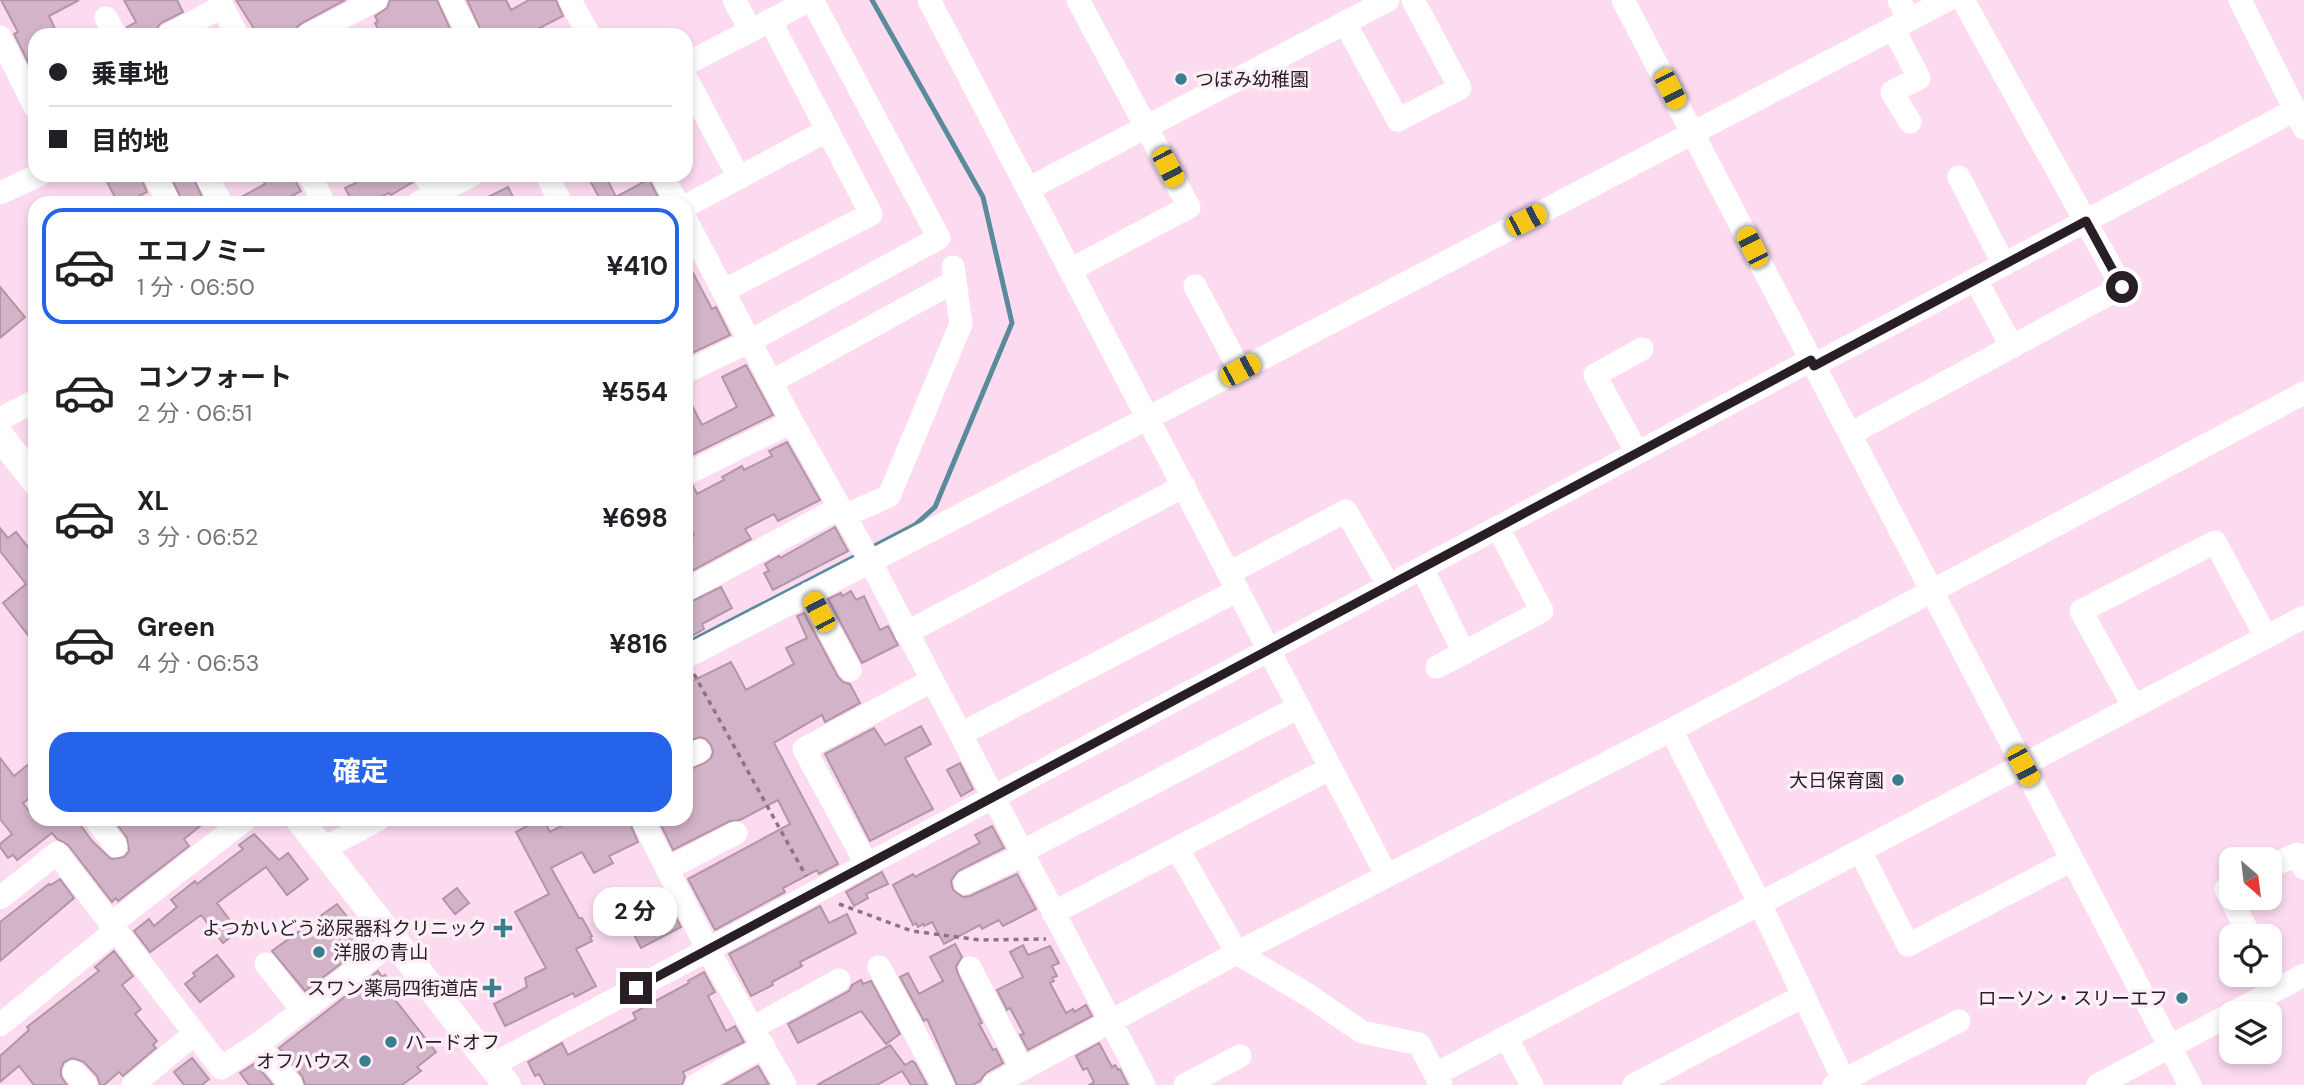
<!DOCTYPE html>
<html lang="ja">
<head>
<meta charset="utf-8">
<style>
  :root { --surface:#fff; --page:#f2f2f2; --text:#202124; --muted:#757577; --line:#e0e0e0; --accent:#2563eb }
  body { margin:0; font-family:"DM Sans","Noto Sans JP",sans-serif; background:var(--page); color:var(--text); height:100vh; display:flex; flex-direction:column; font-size:26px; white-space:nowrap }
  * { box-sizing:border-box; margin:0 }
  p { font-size:23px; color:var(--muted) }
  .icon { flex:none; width:38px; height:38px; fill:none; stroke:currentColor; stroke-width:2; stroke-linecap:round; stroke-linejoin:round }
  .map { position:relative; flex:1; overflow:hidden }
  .panel { position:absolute; left:28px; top:196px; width:665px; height:630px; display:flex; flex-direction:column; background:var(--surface); border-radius:21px; box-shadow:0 4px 10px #0003 }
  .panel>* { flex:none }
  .top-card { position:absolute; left:28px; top:28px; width:665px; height:154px; border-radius:21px; box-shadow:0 4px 10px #0003; display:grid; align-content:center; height:154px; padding:0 21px; background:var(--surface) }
  .needle { width:46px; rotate:152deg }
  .fabs { position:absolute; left:2219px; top:847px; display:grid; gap:14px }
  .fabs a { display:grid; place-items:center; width:63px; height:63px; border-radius:14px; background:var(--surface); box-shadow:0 4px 10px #0003; font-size:35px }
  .end { position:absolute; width:32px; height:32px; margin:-16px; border:9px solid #291e25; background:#fff; box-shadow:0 0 0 4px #fff }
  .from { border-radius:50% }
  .bubble { position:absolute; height:49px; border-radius:21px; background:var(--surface); box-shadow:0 4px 10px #0003; font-size:23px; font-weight:700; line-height:49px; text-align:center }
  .car { position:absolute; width:21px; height:42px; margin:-21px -10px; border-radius:9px; box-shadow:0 0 5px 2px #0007; background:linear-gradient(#f5c518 24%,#345 0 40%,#f5c518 0 76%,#345 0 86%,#f5c518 0) }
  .top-card b { display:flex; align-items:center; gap:24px; height:66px; font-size:26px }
  .top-card b+b { border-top:2px solid var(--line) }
  .top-card i { width:18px; height:18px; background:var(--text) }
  ul { padding:12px 0 0; list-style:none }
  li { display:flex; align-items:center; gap:21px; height:116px; margin:0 14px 10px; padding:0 7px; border:4px solid transparent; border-radius:21px }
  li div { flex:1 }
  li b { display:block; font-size:26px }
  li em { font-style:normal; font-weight:700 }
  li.on { border-color:var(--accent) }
  li>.icon { width:63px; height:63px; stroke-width:1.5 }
  .cta { display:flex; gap:14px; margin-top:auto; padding:14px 21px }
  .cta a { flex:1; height:80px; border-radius:21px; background:var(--accent); color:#fff; font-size:28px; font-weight:700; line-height:80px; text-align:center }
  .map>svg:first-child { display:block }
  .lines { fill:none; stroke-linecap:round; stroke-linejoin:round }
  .stream { stroke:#598b9b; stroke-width:5 }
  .building { fill:#d2b3c7; stroke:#b395a8; stroke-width:2 }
  .path { stroke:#8a7583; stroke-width:3.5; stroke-dasharray:5 5; stroke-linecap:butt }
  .minor { stroke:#fff; stroke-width:23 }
  .major { stroke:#fff; stroke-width:28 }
  .route { stroke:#291e25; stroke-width:9 }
  .poi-dot { fill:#3b7e8e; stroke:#fceff7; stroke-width:2.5 }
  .labels { text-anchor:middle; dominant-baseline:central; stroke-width:7; stroke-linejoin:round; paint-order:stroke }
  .poi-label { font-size:19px; fill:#291e25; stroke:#fceff7; text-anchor:end }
</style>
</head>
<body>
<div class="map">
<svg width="2304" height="1085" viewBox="0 0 2304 1085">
  <rect width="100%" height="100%" fill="#fcdbf0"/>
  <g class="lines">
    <path class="stream" d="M 869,549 L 915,525 L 935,507 L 1012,323 L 983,197 L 872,0
      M 686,644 L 860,554"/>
  </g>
  <path class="building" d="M 1,0 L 79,0 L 49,16 L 58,35 L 35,35 L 35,76 L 14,34 L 18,32 Z
    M 124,0 L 177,0 L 183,12 L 161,23 L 152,35 L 129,35 L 127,27 L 136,22 Z
    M 236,0 L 345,0 L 302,23 L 296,28 L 294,35 L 258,35 Z
    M 390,0 L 437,0 L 453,35 L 420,35 L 417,29 L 414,29 L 404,35 L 381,35 L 375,23 L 378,22 L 375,16 L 387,8 Z
    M 467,0 L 506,0 L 511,10 L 529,0 L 556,0 L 563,16 L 532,32 L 531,30 L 520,35 L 483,35 Z
    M 119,175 L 140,175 L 147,192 L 126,203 L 118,203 L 107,182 Z
    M 178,175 L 192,175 L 205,203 L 183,203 L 172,179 Z
    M 260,175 L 292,175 L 301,191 L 279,203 L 235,203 L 234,201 L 265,184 Z
    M 363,175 L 411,175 L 413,182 L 391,195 L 389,193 L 369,203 L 353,203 L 345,188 L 356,183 L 354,179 Z
    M 587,175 L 605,175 L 616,197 L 649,179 L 661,203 L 602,203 Z
    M 508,187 L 516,203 L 476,203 Z
    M 686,260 L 712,309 L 716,307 L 730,335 L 686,356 Z
    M 0,287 L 25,317 L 0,338 Z
    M 746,365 L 773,415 L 686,458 L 686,394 L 702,425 L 737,407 L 722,377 Z
    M 787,442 L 820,500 L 778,521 L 774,514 L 745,529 L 751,539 L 692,571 L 686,559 L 686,543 L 693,540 L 691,537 L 694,535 L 686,519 L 686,488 L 693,486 L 697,494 L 724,480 L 722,477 L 742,466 L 744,470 L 772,456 L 769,451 Z
    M 835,527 L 848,551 L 773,590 L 764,573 L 769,571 L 765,564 L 779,556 L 780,558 Z
    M 0,528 L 8,538 L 16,532 L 35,556 L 35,644 L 3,603 L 26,584 L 0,551 Z
    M 721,587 L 732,608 L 702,624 L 704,629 L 686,639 L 686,604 Z
    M 851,591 L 856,600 L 864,596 L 880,630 L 888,626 L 898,645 L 862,663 L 828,599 L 841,593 L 842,596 Z
    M 804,613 L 838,677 L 843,682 L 850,684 L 860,703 L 825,722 L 822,715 L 774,743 L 838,864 L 819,874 L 817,870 L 783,888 L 785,892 L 715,930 L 688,879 L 790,824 L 778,800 L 740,820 L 730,821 L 673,850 L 658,819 L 686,819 L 686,771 L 705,763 L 711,758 L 713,752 L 711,745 L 706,739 L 700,737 L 686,742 L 686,684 L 731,662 L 746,690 L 794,664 L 786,648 L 807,638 L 797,616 Z
    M 921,726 L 931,744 L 905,758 L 933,809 L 870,841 L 825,754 L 874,728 L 885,745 Z
    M 0,758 L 14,776 L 35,759 L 35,794 L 23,803 L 35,819 L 76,819 L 92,841 L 111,859 L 124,857 L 129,851 L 127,838 L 116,823 L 121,819 L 209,819 L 184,839 L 189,846 L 118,901 L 116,898 L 112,902 L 68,845 L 57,839 L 52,833 L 17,860 L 13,855 L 8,858 L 0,847 L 0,844 L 12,834 L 0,819 Z
    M 960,763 L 973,789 L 961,796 L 947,770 Z
    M 540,819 L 543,819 L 550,832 L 574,819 L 628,819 L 638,842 L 609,856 L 613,863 L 594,873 L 582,852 L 551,868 L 579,918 L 582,918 L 592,936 L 590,937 L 592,941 L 576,949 L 596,986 L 575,997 L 573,993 L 505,1026 L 494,1004 L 527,987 L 525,978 L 546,968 L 515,912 L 549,894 L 516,832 Z
    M 992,826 L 1004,848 L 958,871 L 951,881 L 953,890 L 963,897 L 970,896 L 1017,874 L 1036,909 L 1003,926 L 999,920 L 982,929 L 980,925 L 944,944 L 932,922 L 924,926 L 923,924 L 918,927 L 916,923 L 913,925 L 893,885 L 913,874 L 915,877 L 980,843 L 975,835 Z
    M 254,834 L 279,860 L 288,853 L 308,879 L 287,895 L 266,867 L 217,903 L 238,931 L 223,943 L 201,915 L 150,952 L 134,931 L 149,919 L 154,926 L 177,907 L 171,900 L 195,881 L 197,884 L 243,849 L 239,845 Z
    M 882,872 L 888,884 L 866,894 L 868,898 L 854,906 L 846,892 Z
    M 60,879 L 74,898 L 0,961 L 0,922 L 49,884 L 51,885 Z
    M 457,888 L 469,903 L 455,914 L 443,899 Z
    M 337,904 L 368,943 L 305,991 L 272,951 Z
    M 670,906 L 681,927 L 641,948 L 630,927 Z
    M 820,906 L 829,923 L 847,914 L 856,933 L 800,962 L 802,966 L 772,982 L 773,985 L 751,996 L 729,954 Z
    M 955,944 L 962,957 L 956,967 L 958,974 L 982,1023 L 979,1024 L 993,1050 L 996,1049 L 1003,1063 L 986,1073 L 980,1081 L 972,1085 L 957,1085 L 927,1019 L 924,1021 L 900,977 L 908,973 L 919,994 L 943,981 L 930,957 Z
    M 1023,945 L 1028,955 L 1050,946 L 1059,963 L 1052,966 L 1057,976 L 1052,978 L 1054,981 L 1050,983 L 1066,1013 L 1073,1009 L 1074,1012 L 1086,1005 L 1092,1016 L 1028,1050 L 1020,1035 L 1024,1034 L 1010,1008 L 1007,1010 L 997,990 L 1023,977 L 1010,952 Z
    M 114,951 L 133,976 L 122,985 L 141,1009 L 135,1014 L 157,1041 L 153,1045 L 156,1048 L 123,1076 L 119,1072 L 104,1085 L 100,1085 L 97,1076 L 84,1062 L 72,1058 L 64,1062 L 61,1069 L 61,1076 L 67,1085 L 34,1085 L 19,1066 L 0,1082 L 0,1056 L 29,1030 L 27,1027 L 99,971 L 95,967 Z
    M 217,955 L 234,976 L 200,1002 L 185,984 L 195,976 L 193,973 Z
    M 378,971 L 382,977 L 385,975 L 394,989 L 389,992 L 436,1052 L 417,1067 L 421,1071 L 402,1085 L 305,1085 L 302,1076 L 279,1048 Z
    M 704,972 L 715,992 L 708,996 L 726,1031 L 735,1026 L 744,1042 L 683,1072 L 685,1077 L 682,1085 L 545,1085 L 539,1074 L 535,1076 L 528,1062 L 562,1043 L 568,1055 L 636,1019 L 633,1013 L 689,983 L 688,981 Z
    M 861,980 L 863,984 L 871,981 L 900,1034 L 886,1044 L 861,1011 L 798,1043 L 788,1024 L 849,991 L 852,985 Z
    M 1099,1043 L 1112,1067 L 1115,1065 L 1118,1070 L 1120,1069 L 1128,1085 L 1089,1085 L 1094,1082 L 1087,1068 L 1083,1070 L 1076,1056 Z
    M 890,1045 L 905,1065 L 912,1061 L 915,1063 L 927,1085 L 911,1085 L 902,1071 L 877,1085 L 817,1085 Z
    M 192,1058 L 209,1079 L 202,1085 L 184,1085 L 174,1072 Z
    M 254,1064 L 258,1067 L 273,1085 L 249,1085 L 240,1073 Z
    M 758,1066 L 769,1085 L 724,1085 Z"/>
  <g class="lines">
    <path class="path" d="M 694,674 L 806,876
      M 839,904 L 912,931 L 980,940 L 1046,939"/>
    <path class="minor" d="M 219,0 L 237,35
      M 451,0 L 469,35
      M 570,0 L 589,35
      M 734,0 L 751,31
      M 929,0 L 1387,876
      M 1623,0 L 2190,1085
      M 1899,0 L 1909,20
      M 2240,0 L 2304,128
      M 106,18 L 115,35
      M 1345,23 L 1398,120 L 1460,88 L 1413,0
      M 1893,28 L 1919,78 L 1892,92 L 1910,122
      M 168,35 L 222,7
      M 308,35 L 376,0
      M 0,37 L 35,107
      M 686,64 L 810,0
      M 686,78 L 739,178
      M 154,175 L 169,203
      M 206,175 L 221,203
      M 310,175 L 324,203
      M 425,175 L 435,194
      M 547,175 L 561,203
      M 662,175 L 677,203
      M 1959,177 L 2004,265
      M 1028,189 L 1388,0
      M 0,193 L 39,175
      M 418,203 L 472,175
      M 686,206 L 828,130
      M 686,220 L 792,422 L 870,561 L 1144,1085
      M 1070,270 L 1189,207 L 1078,0
      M 1976,280 L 2012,347
      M 1195,286 L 1240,370
      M 723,291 L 871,214 L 770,20
      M 1814,365 L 2295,110
      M 686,372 L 750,341 L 939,238 L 812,0
      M 771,382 L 955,281
      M 0,419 L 35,401
      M 1850,434 L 2122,287 L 1963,0
      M 1637,453 L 1595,375 L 1642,349
      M 686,474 L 792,422
      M 844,516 L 889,496 L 961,324 L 953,267
      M 1422,568 L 1464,653
      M 1229,573 L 1346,511 L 1389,586
      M 686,590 L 839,508
      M 809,593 L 850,670
      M 906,633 L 1184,486
      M 686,657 L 1148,418 L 1947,0
      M 1437,667 L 1542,611 L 1498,528
      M 2134,707 L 2081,611 L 2215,542 L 2266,637
      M 1671,730 L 1760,904 L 1846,1085
      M 961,734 L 1238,590
      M 686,757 L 699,751
      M 95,819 L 116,846
      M 642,819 L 708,950 L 785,1085
      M 1177,848 L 1237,953 L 1308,995 L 1362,1032 L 1419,1044 L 1441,1085
      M 323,849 L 379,819
      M 1860,851 L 1908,945 L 2072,860
      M 1021,852 L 1299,707
      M 867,865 L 804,749 L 931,681
      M 2270,867 L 2297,854 L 2304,868
      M 667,869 L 736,833
      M 965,883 L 1023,855
      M 2231,886 L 2226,889 L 2250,936
      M 0,898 L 57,853 L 221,1068 L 258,1044 L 394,941
      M 1053,913 L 1331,768
      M 110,925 L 246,819
      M 266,964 L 302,1010
      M 879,967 L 943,1085
      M 970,968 L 1022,1069
      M 2233,1013 L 2304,975
      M 0,1025 L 115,931
      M 754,1027 L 839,980
      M 1506,1037 L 1532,1085
      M 258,1044 L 291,1085
      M 492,1065 L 1811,360
      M 74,1072 L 86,1085
      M 1436,1074 L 2304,617
      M 133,1085 L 194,1034
      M 696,1085 L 764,1046
      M 993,1085 L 1237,953 L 1671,730 L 2304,393
      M 1185,1085 L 1240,1056
      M 1634,1085 L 1803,996
      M 1834,1085 L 1959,1021
      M 2098,1085 L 2231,1014"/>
    <path class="major" d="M 0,436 L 35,481
      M 299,819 L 507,1085"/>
  </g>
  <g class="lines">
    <path class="route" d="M 636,988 L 1811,360 L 1814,366 L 2086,221 L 2122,287"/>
  </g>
  <g class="poi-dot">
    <circle cx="1181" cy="79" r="7"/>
    <circle cx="1898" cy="780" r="7"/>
    <path d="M499.5 917.5h7v7h7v7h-7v7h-7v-7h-7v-7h7z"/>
    <circle cx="319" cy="952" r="7"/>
    <path d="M488.5 977.5h7v7h7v7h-7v7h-7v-7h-7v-7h7z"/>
    <circle cx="2182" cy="998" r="7"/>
    <circle cx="391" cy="1042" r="7"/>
    <circle cx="365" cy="1061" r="7"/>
  </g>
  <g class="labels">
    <g class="poi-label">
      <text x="1195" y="79" text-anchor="start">つぼみ幼稚園</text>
      <text x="1884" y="780">大日保育園</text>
      <text x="487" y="928">よつかいどう泌尿器科クリニック</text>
      <text x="333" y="952" text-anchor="start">洋服の青山</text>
      <text x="478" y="988">スワン薬局四街道店</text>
      <text x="2168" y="998">ローソン・スリーエフ</text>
      <text x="405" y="1042" text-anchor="start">ハードオフ</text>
      <text x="351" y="1061">オフハウス</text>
    </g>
  </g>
</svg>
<div class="fabs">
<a><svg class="needle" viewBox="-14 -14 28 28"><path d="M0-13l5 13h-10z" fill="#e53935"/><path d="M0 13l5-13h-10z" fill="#757577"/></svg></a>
<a><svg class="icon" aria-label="locate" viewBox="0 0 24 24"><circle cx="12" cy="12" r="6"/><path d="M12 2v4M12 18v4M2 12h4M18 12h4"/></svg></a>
<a><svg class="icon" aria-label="layers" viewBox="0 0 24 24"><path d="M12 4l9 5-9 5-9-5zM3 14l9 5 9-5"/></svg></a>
</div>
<i class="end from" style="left:2122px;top:287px"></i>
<i class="end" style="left:636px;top:988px"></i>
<div class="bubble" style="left:593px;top:887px;width:84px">2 分</div>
<i class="car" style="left:1670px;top:89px;rotate:153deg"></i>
<i class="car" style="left:1168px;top:167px;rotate:152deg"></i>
<i class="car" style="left:1526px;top:220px;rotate:63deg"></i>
<i class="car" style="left:1752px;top:247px;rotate:333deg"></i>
<i class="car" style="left:1240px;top:370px;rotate:62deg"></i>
<i class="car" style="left:819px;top:612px;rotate:332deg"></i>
<i class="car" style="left:2023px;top:766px;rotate:152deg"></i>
<div class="top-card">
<b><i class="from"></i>乗車地</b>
<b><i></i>目的地</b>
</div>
<section class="panel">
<ul>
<li class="on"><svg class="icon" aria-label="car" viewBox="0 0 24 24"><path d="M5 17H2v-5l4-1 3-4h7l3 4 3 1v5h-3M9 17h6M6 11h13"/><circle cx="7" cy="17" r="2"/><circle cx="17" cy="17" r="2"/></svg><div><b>エコノミー</b><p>1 分 · 06:50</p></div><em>¥410</em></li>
<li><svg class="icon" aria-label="car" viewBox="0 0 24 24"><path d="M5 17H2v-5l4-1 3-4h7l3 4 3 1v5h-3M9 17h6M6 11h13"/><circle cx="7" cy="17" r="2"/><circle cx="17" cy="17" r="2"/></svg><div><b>コンフォート</b><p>2 分 · 06:51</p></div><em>¥554</em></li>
<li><svg class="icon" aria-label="car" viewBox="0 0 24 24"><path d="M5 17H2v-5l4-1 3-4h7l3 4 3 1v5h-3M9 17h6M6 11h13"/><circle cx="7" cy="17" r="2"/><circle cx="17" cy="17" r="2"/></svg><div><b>XL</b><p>3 分 · 06:52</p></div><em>¥698</em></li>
<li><svg class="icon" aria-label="car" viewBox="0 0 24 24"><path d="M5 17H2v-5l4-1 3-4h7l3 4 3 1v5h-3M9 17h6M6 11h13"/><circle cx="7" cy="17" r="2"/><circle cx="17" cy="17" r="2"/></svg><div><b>Green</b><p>4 分 · 06:53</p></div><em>¥816</em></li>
</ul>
<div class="cta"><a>確定</a></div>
</section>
</div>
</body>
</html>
